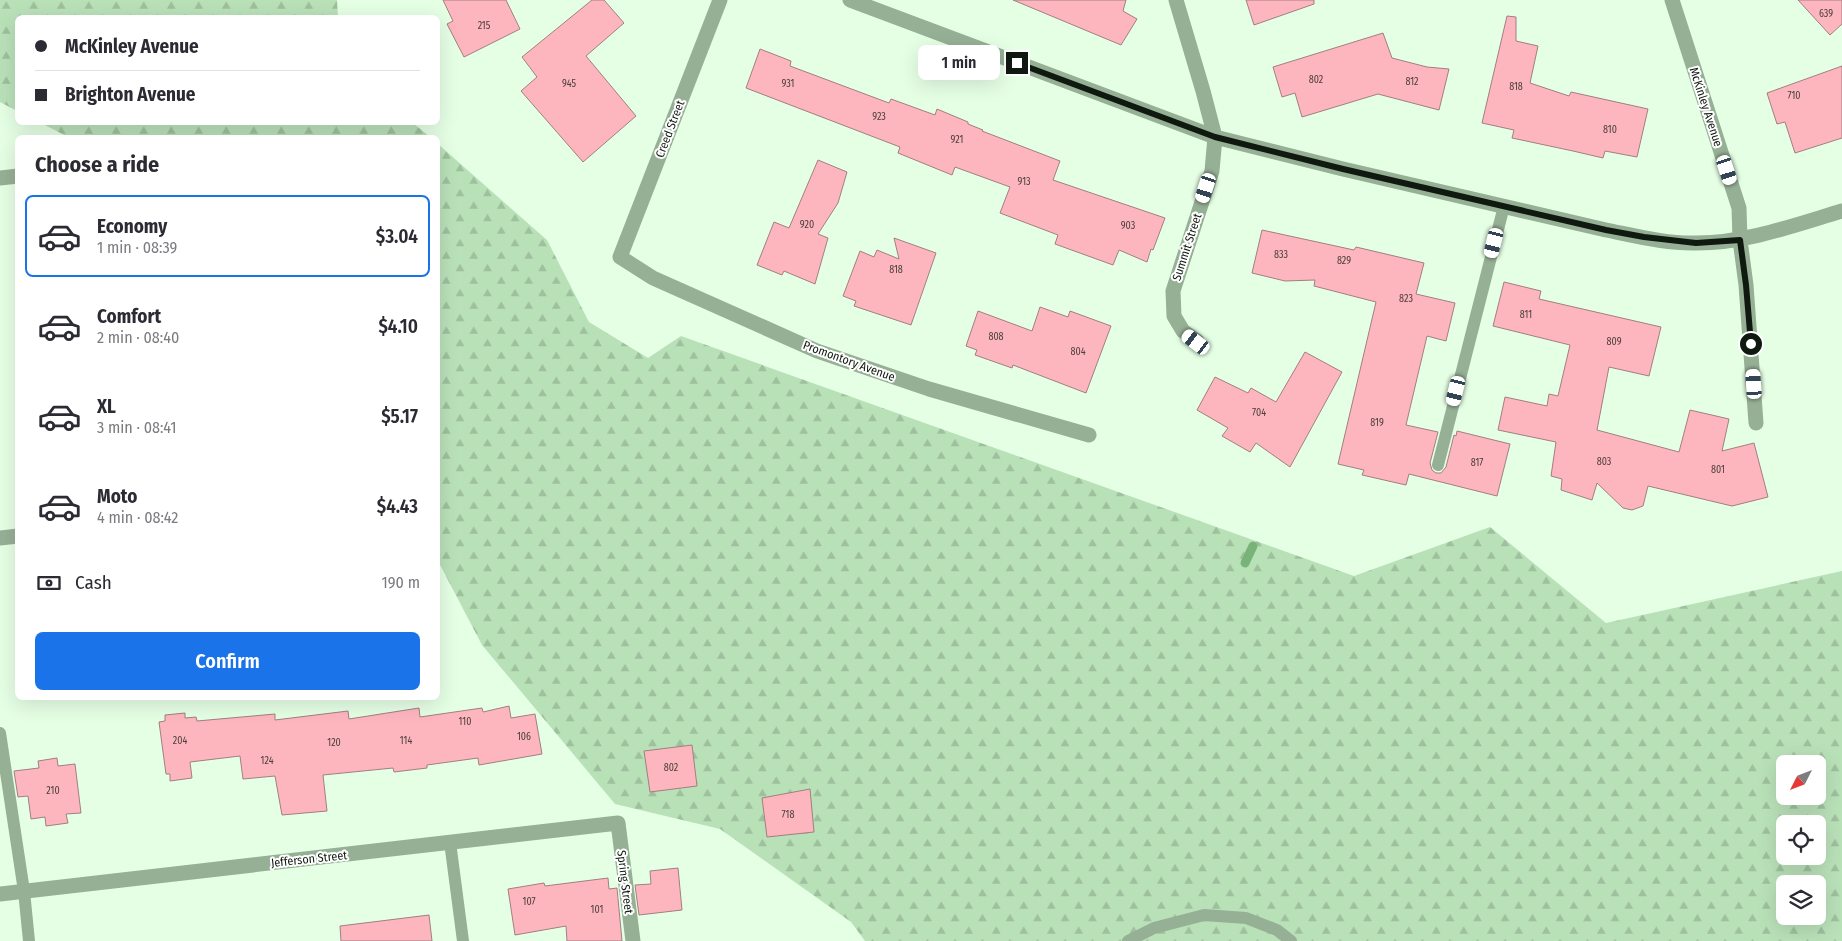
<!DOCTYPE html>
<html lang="en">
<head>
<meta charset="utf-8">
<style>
  :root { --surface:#fff; --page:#f7f7f7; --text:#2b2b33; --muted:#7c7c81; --line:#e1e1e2; --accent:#1a73e8 }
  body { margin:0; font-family:"Fira Sans Condensed",sans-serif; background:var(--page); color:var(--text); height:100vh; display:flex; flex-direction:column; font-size:19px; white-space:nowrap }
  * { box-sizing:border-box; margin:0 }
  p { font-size:16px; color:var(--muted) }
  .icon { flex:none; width:28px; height:28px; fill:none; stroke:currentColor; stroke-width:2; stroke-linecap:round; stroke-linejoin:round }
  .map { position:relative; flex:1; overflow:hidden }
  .panel { position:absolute; left:15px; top:135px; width:425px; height:565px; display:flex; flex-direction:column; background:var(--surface); border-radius:8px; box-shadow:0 5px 20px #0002 }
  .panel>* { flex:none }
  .guide { position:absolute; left:15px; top:15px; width:425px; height:110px; border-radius:8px; box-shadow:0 5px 20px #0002; display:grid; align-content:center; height:110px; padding:0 20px; background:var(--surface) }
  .needle { width:32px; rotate:228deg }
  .fabs { position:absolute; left:1776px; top:755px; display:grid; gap:10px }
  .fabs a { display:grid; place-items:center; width:50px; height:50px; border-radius:8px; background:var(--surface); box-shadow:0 5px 20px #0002; font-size:25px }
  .end { position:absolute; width:22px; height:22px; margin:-11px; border:6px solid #101910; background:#fff; box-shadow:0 0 0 2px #fff }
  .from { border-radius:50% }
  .bubble { position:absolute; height:35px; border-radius:8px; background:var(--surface); box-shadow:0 5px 20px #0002; font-size:16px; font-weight:600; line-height:35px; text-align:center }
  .car { position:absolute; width:15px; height:30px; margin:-15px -8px; border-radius:6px; box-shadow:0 0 4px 1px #0007; background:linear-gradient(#fff 24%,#345 0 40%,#fff 0 76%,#345 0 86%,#fff 0) }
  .guide b { display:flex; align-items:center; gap:18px; height:48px; font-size:19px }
  .guide b+b { border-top:1px solid var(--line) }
  .guide i { width:12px; height:12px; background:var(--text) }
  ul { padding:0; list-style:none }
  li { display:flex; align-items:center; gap:15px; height:82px; margin:0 10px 8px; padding:0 10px; border:2px solid transparent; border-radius:8px }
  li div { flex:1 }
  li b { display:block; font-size:19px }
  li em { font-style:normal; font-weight:600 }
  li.selected { border-color:var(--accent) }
  li>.icon { width:45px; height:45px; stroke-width:1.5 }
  h2 { padding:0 20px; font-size:22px; line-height:60px }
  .pay { display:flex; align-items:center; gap:12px; height:55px; padding:0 20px; font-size:19px }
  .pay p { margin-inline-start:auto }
  .cta { display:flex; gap:10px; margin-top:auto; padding:10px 20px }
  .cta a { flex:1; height:58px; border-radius:8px; background:var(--accent); color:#fff; font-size:20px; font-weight:600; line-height:58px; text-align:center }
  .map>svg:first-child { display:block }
  .forest { fill:url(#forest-firs); fill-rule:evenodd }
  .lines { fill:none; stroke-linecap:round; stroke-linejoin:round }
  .stream { stroke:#78b479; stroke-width:9 }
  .building { fill:#feb6be; stroke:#a17e81 }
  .service { stroke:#96b096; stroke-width:12 }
  .minor { stroke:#96b096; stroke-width:15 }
  .route { stroke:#101910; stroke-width:6 }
  .labels { text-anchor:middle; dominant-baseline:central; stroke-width:4; stroke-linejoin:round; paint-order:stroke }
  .number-label { font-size:10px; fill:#4c403c }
  .street-label { font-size:12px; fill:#101910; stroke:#fff }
</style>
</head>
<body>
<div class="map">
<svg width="1842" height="941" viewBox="0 0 1842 941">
  <defs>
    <pattern id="forest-firs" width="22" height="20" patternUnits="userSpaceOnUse" patternTransform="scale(1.25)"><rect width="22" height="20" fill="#b9e1b8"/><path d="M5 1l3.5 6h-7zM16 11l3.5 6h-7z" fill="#9ec09d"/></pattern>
  </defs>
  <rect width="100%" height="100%" fill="#e5ffe5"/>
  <path class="forest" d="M 0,0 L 337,0 L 338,17 L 18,18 L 17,111 L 0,102 Z
    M 413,123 L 430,137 L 70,138 L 41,123 Z
    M 438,144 L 547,240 L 589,322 L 648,358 L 681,336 L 1354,576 L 1490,527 L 1606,623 L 1842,571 L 1842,941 L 865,941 L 851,922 L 720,829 L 615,804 L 482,645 L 438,561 ZM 1785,764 L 1818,764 L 1818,796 L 1785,796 ZM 1785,824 L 1818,824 L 1818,856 L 1785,856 ZM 1785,884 L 1818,884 L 1818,916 L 1785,916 Z"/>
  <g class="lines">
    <path class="stream" d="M 1245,563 L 1253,546"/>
  </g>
  <path class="building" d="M 443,0 L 506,0 L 520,29 L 464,57 L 447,24 L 453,21 Z
    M 592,0 L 604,0 L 624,23 L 586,56 L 636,116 L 583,162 L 521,91 L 537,77 L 522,57 Z
    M 1013,0 L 1126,0 L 1123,11 L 1137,19 L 1121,45 Z
    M 1246,0 L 1314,0 L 1314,4 L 1254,25 Z
    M 1798,0 L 1842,0 L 1842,24 L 1830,35 Z
    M 1507,16 L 1516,17 L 1516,41 L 1538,46 L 1530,83 L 1569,96 L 1571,92 L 1648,109 L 1637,157 L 1605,151 L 1603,158 L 1573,151 L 1512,138 L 1514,130 L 1482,123 Z
    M 1383,33 L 1392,58 L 1427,67 L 1449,69 L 1439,110 L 1378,94 L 1302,117 L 1295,93 L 1282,97 L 1273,67 Z
    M 760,49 L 791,61 L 790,66 L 889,103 L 891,99 L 935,115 L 937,109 L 968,122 L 968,124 L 983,130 L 982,131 L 1060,161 L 1053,180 L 1165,218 L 1153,250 L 1151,249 L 1147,262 L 1119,250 L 1113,265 L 1055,244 L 1058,235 L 1000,213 L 1010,187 L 955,167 L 952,175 L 898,153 L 900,147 L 746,88 Z
    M 1842,66 L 1842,138 L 1795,153 L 1785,122 L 1777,124 L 1767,93 Z
    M 818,160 L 847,172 L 838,203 L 818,234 L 828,238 L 815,284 L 784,271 L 782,275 L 757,265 L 774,222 L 789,228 Z
    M 1262,230 L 1354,250 L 1356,247 L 1424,263 L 1416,294 L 1455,303 L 1446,341 L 1427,336 L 1406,425 L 1438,432 L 1430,463 L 1432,470 L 1436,473 L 1441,473 L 1446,467 L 1454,435 L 1456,436 L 1457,431 L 1510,444 L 1497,496 L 1409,474 L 1406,485 L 1362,475 L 1364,470 L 1338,464 L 1376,302 L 1314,286 L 1315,280 L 1285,281 L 1252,273 Z
    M 894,238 L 936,253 L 911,325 L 854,306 L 856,301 L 843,296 L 860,251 L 874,257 L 877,250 L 899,259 Z
    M 1504,282 L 1541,291 L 1539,299 L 1661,327 L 1649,376 L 1609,367 L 1597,430 L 1679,452 L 1690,410 L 1729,419 L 1722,451 L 1754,443 L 1768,497 L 1732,506 L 1648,486 L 1643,506 L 1632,510 L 1623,508 L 1597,483 L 1592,500 L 1561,490 L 1562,479 L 1551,476 L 1556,442 L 1498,430 L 1505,397 L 1547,406 L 1549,394 L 1558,396 L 1570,345 L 1493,326 Z
    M 1040,307 L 1068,317 L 1070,311 L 1111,326 L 1086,393 L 1013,365 L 1012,368 L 975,355 L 977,350 L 966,346 L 978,311 L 1032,331 Z
    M 1305,352 L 1342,372 L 1290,467 L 1256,443 L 1250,452 L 1222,436 L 1228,428 L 1197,410 L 1215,377 L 1248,393 L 1251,388 L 1276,402 Z
    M 509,706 L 511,718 L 535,714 L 542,754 L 479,765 L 478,758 L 427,765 L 427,768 L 394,772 L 393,768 L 323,775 L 327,811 L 282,815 L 275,776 L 243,779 L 240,756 L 190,762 L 192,778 L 170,781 L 170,774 L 166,774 L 159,722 L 165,721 L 165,715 L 185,713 L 185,718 L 196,717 L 197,721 L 275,714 L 275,720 L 348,711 L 349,719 L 419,708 L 420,717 L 482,708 L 483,712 Z
    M 692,745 L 697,786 L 650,792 L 644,751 Z
    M 57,758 L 58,766 L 75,764 L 81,813 L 66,814 L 68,823 L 46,826 L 45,817 L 31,819 L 28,796 L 18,797 L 14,771 L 39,768 L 38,761 Z
    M 810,789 L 814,832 L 767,837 L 762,798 Z
    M 678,868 L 682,910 L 639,915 L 635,885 L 651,884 L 650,871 Z
    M 608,878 L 609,889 L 617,888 L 622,941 L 567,941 L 566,926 L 515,935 L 508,889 L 544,883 L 545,886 Z
    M 429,915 L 432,941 L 341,941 L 340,926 Z"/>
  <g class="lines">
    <path class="service" d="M 1438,465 L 1504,206
      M 0,733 L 24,891 L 29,941
      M 450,842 L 463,941
      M 1128,941 L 1154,928 L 1204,915 L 1246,918 L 1277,930 L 1291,941"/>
    <path class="minor" d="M 720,0 L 620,257 L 653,278 L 817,351 L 929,389 L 1089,435
      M 850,0 L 1215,137 L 1343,169 L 1606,230 C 1636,236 1667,244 1697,243 C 1746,243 1795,225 1842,211
      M 1176,0 L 1203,91 L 1215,137 L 1212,171 L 1173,291 L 1174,316 L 1183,331 L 1197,341
      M 1672,0 L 1739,208 L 1740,240 L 1746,285 L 1756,423
      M 0,178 L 18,176
      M 0,538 L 18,536
      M 0,894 L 618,823 L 633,941"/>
  </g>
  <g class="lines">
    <path class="route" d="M 1017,63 L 1215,137 L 1343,169 L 1606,230 L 1644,237 L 1696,243 L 1740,240 L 1746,285 L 1751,344"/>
  </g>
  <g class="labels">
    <g class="number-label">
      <text x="1826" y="14">639</text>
      <text x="484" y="26">215</text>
      <text x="1316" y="80">802</text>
      <text x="1412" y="82">812</text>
      <text x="569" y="84">945</text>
      <text x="788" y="84">931</text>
      <text x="1516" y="87">818</text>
      <text x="1794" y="96">710</text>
      <text x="879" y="117">923</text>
      <text x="1610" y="130">810</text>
      <text x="957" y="140">921</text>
      <text x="1024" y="182">913</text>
      <text x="807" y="225">920</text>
      <text x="1128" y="226">903</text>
      <text x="1281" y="255">833</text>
      <text x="1344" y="261">829</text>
      <text x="896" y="270">818</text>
      <text x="1406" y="299">823</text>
      <text x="1526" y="315">811</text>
      <text x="996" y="337">808</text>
      <text x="1614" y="342">809</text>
      <text x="1078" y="352">804</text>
      <text x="1259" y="413">704</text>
      <text x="1377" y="423">819</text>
      <text x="1604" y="462">803</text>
      <text x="1477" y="463">817</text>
      <text x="1718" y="470">801</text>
      <text x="465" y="722">110</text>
      <text x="524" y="737">106</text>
      <text x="180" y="741">204</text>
      <text x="406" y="741">114</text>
      <text x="334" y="743">120</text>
      <text x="267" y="761">124</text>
      <text x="671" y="768">802</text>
      <text x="53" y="791">210</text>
      <text x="788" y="815">718</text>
      <text x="529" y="902">107</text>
      <text x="597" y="910">101</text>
    </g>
    <g class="street-label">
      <text transform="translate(1706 107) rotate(72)">McKinley Avenue</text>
      <text transform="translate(670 129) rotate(-69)">Creed Street</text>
      <text transform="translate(1187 247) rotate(-72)">Summit Street</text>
      <text transform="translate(849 361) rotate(20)">Promontory Avenue</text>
      <text transform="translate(309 859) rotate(-6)">Jefferson Street</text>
      <text transform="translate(625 882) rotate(83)">Spring Street</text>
    </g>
  </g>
</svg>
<div class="fabs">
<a><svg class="needle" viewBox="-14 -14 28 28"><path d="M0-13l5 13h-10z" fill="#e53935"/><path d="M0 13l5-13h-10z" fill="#7c7c81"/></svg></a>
<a><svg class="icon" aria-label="locate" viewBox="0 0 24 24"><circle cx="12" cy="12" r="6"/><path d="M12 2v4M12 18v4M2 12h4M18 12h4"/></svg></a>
<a><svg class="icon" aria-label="layers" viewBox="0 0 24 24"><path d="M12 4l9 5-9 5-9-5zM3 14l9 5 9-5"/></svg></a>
</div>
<i class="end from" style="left:1751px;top:344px"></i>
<i class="end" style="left:1017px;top:63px"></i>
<div class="bubble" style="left:918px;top:45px;width:82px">1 min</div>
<i class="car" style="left:1727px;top:170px;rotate:162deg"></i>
<i class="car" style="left:1206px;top:188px;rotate:198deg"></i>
<i class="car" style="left:1494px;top:243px;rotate:194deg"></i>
<i class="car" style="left:1196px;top:342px;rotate:307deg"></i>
<i class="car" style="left:1754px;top:384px;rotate:356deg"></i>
<i class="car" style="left:1456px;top:391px;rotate:194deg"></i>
<div class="guide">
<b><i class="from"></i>McKinley Avenue</b>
<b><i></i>Brighton Avenue</b>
</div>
<section class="panel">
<h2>Choose a ride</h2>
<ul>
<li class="selected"><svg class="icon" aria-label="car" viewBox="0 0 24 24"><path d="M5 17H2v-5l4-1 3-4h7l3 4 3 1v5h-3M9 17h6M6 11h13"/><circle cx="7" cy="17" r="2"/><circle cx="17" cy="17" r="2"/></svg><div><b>Economy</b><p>1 min · 08:39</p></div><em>$3.04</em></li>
<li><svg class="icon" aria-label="car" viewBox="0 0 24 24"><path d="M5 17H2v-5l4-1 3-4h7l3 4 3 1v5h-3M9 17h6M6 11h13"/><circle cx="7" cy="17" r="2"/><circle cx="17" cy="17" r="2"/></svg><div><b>Comfort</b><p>2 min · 08:40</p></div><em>$4.10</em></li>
<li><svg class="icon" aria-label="car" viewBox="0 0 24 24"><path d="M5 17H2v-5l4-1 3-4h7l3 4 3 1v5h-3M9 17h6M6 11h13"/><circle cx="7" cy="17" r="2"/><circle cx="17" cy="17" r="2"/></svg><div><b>XL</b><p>3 min · 08:41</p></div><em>$5.17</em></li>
<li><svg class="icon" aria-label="car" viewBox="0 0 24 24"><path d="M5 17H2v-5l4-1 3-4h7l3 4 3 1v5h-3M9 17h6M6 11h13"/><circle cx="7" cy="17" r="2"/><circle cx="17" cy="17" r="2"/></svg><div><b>Moto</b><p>4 min · 08:42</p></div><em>$4.43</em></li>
</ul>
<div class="pay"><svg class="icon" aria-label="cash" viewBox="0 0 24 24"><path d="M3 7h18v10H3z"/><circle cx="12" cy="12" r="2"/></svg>Cash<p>190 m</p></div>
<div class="cta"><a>Confirm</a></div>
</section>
</div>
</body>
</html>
